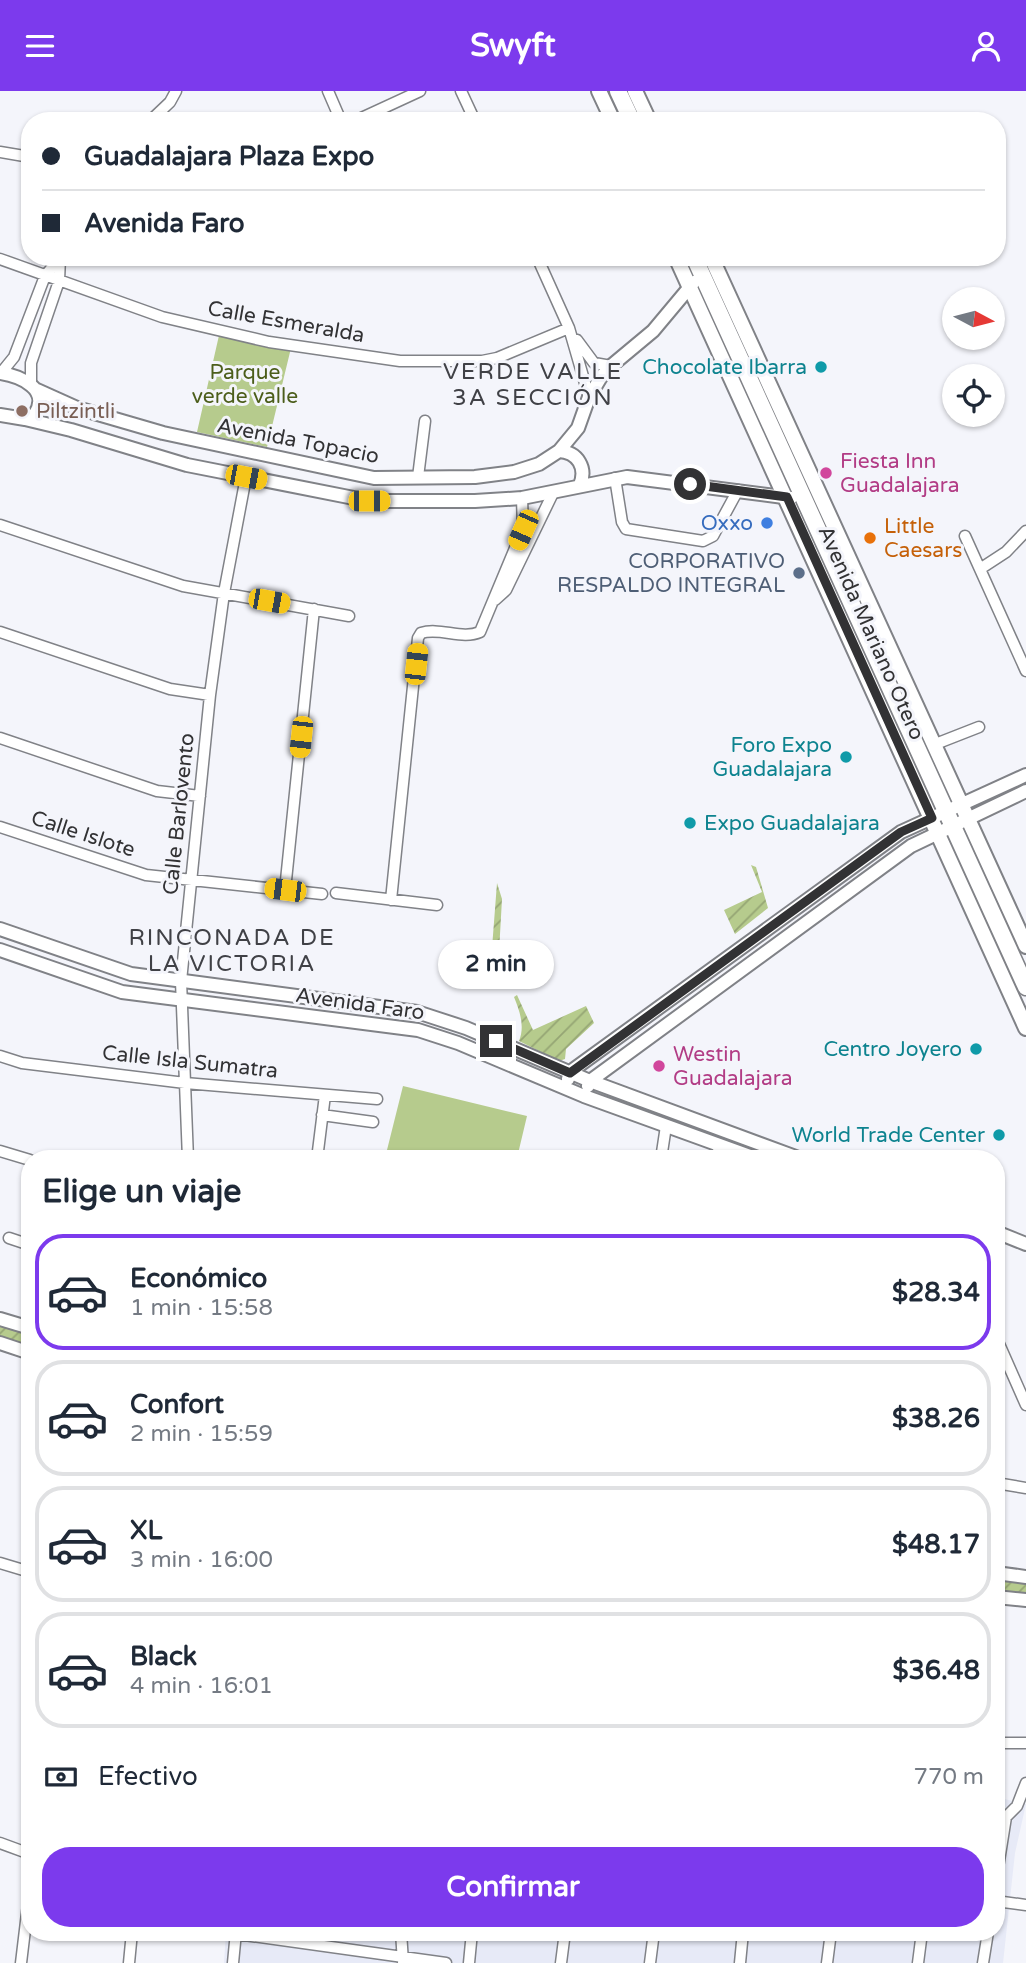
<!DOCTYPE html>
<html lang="es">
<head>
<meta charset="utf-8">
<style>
  :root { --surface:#fff; --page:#f6f6f7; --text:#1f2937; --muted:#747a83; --line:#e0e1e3; --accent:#7c3aed }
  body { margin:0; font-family:"Varela Round",sans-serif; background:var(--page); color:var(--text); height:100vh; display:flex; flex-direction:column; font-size:26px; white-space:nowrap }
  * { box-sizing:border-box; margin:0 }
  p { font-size:23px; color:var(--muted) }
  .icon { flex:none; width:38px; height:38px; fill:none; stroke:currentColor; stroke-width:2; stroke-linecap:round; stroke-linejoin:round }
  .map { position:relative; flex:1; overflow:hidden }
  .sheet { position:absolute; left:21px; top:1059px; width:984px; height:791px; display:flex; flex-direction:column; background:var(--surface); border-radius:28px; box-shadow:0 2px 5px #0004 }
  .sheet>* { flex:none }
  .guide { position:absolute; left:21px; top:21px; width:985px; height:154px; border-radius:28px; box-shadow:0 2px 5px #0004; display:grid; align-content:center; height:154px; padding:0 21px; background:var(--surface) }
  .needle { width:46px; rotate:97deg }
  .tools { position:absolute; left:942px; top:196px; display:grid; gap:14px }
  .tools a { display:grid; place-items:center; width:63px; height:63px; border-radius:50%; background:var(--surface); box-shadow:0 2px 5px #0004; font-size:35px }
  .end { position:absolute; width:32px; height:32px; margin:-16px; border:9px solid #323234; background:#fff; box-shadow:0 0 0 4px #fff }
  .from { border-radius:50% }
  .bubble { position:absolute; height:49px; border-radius:24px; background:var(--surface); box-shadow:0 2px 5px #0004; font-size:23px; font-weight:800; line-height:49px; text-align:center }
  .car { position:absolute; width:21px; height:42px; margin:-21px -10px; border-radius:9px; box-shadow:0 0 5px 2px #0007; background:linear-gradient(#f5c518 24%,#345 0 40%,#f5c518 0 76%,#345 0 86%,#f5c518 0) }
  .guide b { display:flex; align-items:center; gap:24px; height:66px; font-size:26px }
  .guide b+b { border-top:2px solid var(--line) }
  .guide i { width:18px; height:18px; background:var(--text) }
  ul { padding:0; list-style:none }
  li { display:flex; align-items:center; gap:21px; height:116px; margin:0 14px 10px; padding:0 7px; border:4px solid var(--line); border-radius:28px }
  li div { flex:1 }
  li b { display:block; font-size:26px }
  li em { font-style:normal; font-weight:800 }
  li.selected { border-color:var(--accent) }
  li>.icon { width:63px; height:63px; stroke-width:1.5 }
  h2 { padding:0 21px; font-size:32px; line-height:84px }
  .pay { display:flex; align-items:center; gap:18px; height:77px; padding:0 21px; font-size:26px }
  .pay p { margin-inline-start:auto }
  .primary-button { display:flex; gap:14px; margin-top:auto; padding:14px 21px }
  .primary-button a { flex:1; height:80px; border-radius:28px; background:var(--accent); color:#fff; font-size:28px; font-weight:800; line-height:80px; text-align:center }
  header { display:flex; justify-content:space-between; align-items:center; height:91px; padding:0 21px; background:var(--accent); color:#fff; font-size:32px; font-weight:800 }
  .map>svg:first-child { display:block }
  .built { fill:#e7eaf7 }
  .park { fill:#b6cb8d }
  .garden { fill:url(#garden-furrows) }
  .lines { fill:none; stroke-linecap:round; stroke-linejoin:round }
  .minor-casing { stroke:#808287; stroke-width:13 }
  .tertiary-casing { stroke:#808287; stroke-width:16 }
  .secondary-casing { stroke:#808287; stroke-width:18 }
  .primary-casing { stroke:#808287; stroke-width:19 }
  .minor { stroke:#fff; stroke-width:10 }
  .tertiary { stroke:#fff; stroke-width:12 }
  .secondary { stroke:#fff; stroke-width:14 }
  .primary { stroke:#fff; stroke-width:16 }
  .route { stroke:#323234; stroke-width:9 }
  .culture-dot { fill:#0f9aa8; stroke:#f4f5fb; stroke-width:2.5 }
  .education-dot { fill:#8d6e63; stroke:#f4f5fb; stroke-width:2.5 }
  .hotel-dot { fill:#d1479c; stroke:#f4f5fb; stroke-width:2.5 }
  .shop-dot { fill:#3f7fe0; stroke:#f4f5fb; stroke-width:2.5 }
  .food-dot { fill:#e8710a; stroke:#f4f5fb; stroke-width:2.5 }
  .service-dot { fill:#5c6f8a; stroke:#f4f5fb; stroke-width:2.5 }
  .labels { text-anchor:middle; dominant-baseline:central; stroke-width:6; stroke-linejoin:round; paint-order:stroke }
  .street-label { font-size:21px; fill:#323234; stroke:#f4f5fb }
  .culture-label { font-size:21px; fill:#0d838f; stroke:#f4f5fb; text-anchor:end }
  .park-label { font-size:21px; fill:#4c5e1b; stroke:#f4f5fb }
  .education-label { font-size:21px; fill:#785e54; stroke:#f4f5fb; text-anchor:start }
  .hotel-label { font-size:21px; fill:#b23c85; stroke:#f4f5fb; text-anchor:start }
  .shop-label { font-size:21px; fill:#366cbe; stroke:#f4f5fb; text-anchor:end }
  .food-label { font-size:21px; fill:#c56008; stroke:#f4f5fb; text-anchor:start }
  .service-label { font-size:21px; fill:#4e5e75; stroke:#f4f5fb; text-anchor:end }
  .neighbourhood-label { font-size:23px; letter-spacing:2px; fill:#404146; stroke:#f4f5fb }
</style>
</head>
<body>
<header><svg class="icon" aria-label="menu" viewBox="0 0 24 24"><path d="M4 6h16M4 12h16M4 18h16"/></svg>Swyft<svg class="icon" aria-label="person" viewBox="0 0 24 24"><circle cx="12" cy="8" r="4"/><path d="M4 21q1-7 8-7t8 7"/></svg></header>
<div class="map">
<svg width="1026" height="1872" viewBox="0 0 1026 1872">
  <defs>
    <pattern id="garden-furrows" width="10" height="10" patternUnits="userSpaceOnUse" patternTransform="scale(1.75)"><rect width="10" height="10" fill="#b6cb8d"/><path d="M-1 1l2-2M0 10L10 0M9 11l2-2" fill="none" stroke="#95a574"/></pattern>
  </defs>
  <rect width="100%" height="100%" fill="#f4f5fb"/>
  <path class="built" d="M 996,1706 L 1026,1713 L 1015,1762 L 1003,1872 L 224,1872 L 226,1841 L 996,1841 Z"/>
  <path class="park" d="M 220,240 L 291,257 L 267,356 L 197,341 Z
    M 403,995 L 527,1025 L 517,1067 L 385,1067 Z"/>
  <path class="garden" d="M 751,774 L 756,776 L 768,817 L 735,843 L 724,819 L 762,801 Z
    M 497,792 L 502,808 L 499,861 L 504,874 L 495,879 L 492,888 L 490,883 Z
    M 517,904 L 533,939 L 586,915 L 594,932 L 566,958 L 565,968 L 559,970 L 519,950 C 525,935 520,921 514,906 Z
    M 0,1232 L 30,1242 L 30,1256 L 0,1247 Z
    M 996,1488 L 1026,1492 L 1026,1503 L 996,1500 Z"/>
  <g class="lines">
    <defs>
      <path id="minor" d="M 328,0 L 341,30
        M 461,0 L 475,30
        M 157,25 L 175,30
        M 150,30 L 170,11 L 176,0
        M 355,30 L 420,0
        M 0,61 L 30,66
        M 537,166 L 569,237 L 589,306
        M 0,168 L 162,226 L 269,251 L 400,270 L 482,270 L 497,267 L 569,237
        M 577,249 L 594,272 L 611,275
        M 1,282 L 14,266 L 45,185 L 60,167
        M 31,294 L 31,272 L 59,190 L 60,166
        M 418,386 L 425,330
        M 615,387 L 622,431 L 626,438 L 703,450 L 713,445 L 738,399
        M 0,434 L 183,495 L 349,525
        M 965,445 L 1026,580
        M 980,478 L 1006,461 L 1026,440
        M 495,509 L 506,499 L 554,400
        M 0,541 L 170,598 L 210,604
        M 0,647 L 157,700 L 200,705
        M 933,654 L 979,636
        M 0,736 L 146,784 L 322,803
        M 285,799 L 314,518
        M 336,802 L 437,814
        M 391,809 L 418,547 L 421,542 C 440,536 462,549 480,541 L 523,438 L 522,407
        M 0,965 L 22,972 L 185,992 L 377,1008
        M 322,1024 L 373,1031
        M 0,1060 L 30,1069
        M 188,1068 L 181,890 L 210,604 L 224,502 L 246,386
        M 317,1068 L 325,1004
        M 661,1068 L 666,1035
        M 717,1068 L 719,1054
        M 9,1147 L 30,1154
        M 996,1246 L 1026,1314
        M 996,1392 L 1026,1397
        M 0,1472 L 30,1481
        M 996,1652 L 1026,1652
        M 996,1723 L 1006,1726
        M 0,1752 L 30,1763
        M 996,1789 L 1006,1726 L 1017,1715 L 1026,1692
        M 996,1810 L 1026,1814
        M 223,1841 L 446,1872
        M 401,1841 L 403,1871
        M 21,1872 L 30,1797
        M 129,1872 L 132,1841
        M 233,1872 L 236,1841
        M 469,1872 L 472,1841
        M 561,1872 L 565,1841
        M 650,1872 L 654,1841
        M 740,1872 L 743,1841
        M 827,1872 L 831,1841
        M 918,1872 L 922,1841
        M 983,1872 L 988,1841"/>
      <path id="tertiary" d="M 0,282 C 20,285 51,298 35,323 L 25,328 L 0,324
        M 37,299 L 77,317 L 163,342 L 374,387 L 475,386 L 514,381 L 539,373 L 559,360 L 578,337 L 589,306 L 601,286 L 611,275 L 653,240 L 694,191
        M 25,328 L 71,339 L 187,374 L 369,410 L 475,410 L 522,407 L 627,386 L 791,407
        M 559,360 C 578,361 587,377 580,394
        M 0,838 L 131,883 L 417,921 L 466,937 L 590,990 L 801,1068
        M 0,859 L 122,901 L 418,939 L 458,952 L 584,1005 L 758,1068
        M 568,988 L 570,981 L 901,741 L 1026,684
        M 588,995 L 590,990 L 911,755 L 1026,700
        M 996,1141 L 1026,1153
        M 0,1228 L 30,1237
        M 0,1252 L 30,1262
        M 996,1482 L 1026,1486
        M 996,1506 L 1026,1509"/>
      <path id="secondary" d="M 599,0 L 613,30
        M 635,0 L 649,30
        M 676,166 L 1026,937
        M 711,166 L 1026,855"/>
      <path id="primary" d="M 618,0 L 632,30
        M 694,166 L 1026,896"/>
    </defs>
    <use href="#minor" class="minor-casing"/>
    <use href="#tertiary" class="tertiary-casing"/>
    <use href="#secondary" class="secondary-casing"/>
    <use href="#primary" class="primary-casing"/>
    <use href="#minor" class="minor"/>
    <use href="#tertiary" class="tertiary"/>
    <use href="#secondary" class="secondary"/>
    <use href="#primary" class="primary"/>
  </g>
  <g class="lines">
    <path class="route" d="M 496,950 L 570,982 L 901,741 L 932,727 L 787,406 L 690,393"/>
  </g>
  <g class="culture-dot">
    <circle cx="821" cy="276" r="7"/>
    <circle cx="846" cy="666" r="7"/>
    <circle cx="690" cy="732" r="7"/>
    <circle cx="976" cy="958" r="7"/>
    <circle cx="999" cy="1044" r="7"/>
  </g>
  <circle class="education-dot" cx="22" cy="320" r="7"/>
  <g class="hotel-dot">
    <circle cx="826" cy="382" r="7"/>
    <circle cx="659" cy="975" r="7"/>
  </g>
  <circle class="shop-dot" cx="767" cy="432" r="7"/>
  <circle class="food-dot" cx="870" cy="447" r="7"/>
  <circle class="service-dot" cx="799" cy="482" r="7"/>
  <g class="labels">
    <g class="street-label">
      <text transform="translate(286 231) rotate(10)">Calle Esmeralda</text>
      <text transform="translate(298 350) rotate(11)">Avenida Topacio</text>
      <text transform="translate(871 542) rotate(66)">Avenida Mariano Otero</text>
      <text transform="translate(179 723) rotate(-84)">Calle Barlovento</text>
      <text transform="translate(83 743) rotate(18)">Calle Islote</text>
      <text transform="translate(360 913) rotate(8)">Avenida Faro</text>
      <text transform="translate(190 971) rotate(6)">Calle Isla Sumatra</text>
    </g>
    <g class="culture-label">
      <text x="807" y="276">Chocolate Ibarra</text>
      <text x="832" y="654">Foro Expo<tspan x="832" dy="24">Guadalajara</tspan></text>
      <text x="704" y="732" text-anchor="start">Expo Guadalajara</text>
      <text x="962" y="958">Centro Joyero</text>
      <text x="985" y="1044">World Trade Center</text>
    </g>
    <g class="park-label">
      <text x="245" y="281">Parque<tspan x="245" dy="24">verde valle</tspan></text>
    </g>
    <g class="education-label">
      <text x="36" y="320">Piltzintli</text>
    </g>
    <g class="hotel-label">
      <text x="840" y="370">Fiesta Inn<tspan x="840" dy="24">Guadalajara</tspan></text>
      <text x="673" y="963">Westin<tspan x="673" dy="24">Guadalajara</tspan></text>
    </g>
    <g class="shop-label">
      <text x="753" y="432">Oxxo</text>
    </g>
    <g class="food-label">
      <text x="884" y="435">Little<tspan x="884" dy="24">Caesars</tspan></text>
    </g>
    <g class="service-label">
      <text x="785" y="470">CORPORATIVO<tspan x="785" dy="24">RESPALDO INTEGRAL</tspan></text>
    </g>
    <g class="neighbourhood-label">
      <text x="533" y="281">VERDE VALLE<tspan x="533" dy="26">3A SECCIÓN</tspan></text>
      <text x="232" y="847">RINCONADA DE<tspan x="232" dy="26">LA VICTORIA</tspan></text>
    </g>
  </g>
</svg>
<div class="tools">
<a><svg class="needle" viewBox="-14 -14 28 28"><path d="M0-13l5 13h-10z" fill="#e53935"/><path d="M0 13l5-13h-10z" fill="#747a83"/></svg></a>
<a><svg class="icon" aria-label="locate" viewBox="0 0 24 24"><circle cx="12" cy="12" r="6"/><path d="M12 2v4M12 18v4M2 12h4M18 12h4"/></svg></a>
</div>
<i class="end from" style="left:690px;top:393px"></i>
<i class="end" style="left:496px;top:950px"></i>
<div class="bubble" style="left:438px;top:849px;width:116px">2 min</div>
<i class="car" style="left:246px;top:386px;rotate:101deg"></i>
<i class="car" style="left:369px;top:410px;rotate:90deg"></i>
<i class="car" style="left:523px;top:439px;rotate:204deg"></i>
<i class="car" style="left:269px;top:510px;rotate:100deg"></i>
<i class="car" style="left:416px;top:573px;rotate:6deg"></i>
<i class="car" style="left:301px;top:646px;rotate:186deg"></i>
<i class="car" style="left:285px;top:799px;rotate:277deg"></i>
<div class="guide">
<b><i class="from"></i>Guadalajara Plaza Expo</b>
<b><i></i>Avenida Faro</b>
</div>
<section class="sheet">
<h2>Elige un viaje</h2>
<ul>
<li class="selected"><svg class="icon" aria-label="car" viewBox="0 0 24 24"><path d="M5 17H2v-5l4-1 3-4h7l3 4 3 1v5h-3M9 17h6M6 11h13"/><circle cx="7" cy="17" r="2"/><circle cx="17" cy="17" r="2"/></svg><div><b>Económico</b><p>1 min · 15:58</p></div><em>$28.34</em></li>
<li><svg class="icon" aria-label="car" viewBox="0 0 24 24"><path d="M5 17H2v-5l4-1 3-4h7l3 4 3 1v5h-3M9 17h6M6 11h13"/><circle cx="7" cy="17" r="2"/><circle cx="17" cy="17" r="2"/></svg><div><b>Confort</b><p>2 min · 15:59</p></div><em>$38.26</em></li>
<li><svg class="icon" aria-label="car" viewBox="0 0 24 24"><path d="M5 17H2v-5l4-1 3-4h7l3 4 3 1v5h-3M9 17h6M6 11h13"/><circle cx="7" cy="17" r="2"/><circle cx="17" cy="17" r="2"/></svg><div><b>XL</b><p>3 min · 16:00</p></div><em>$48.17</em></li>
<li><svg class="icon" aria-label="car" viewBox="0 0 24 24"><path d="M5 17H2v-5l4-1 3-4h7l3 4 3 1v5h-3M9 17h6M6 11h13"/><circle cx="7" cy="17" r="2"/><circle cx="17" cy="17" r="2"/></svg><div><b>Black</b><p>4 min · 16:01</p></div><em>$36.48</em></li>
</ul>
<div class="pay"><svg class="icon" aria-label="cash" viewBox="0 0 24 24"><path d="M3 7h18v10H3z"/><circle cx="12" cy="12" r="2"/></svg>Efectivo<p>770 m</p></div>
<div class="primary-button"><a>Confirmar</a></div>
</section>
</div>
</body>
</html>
